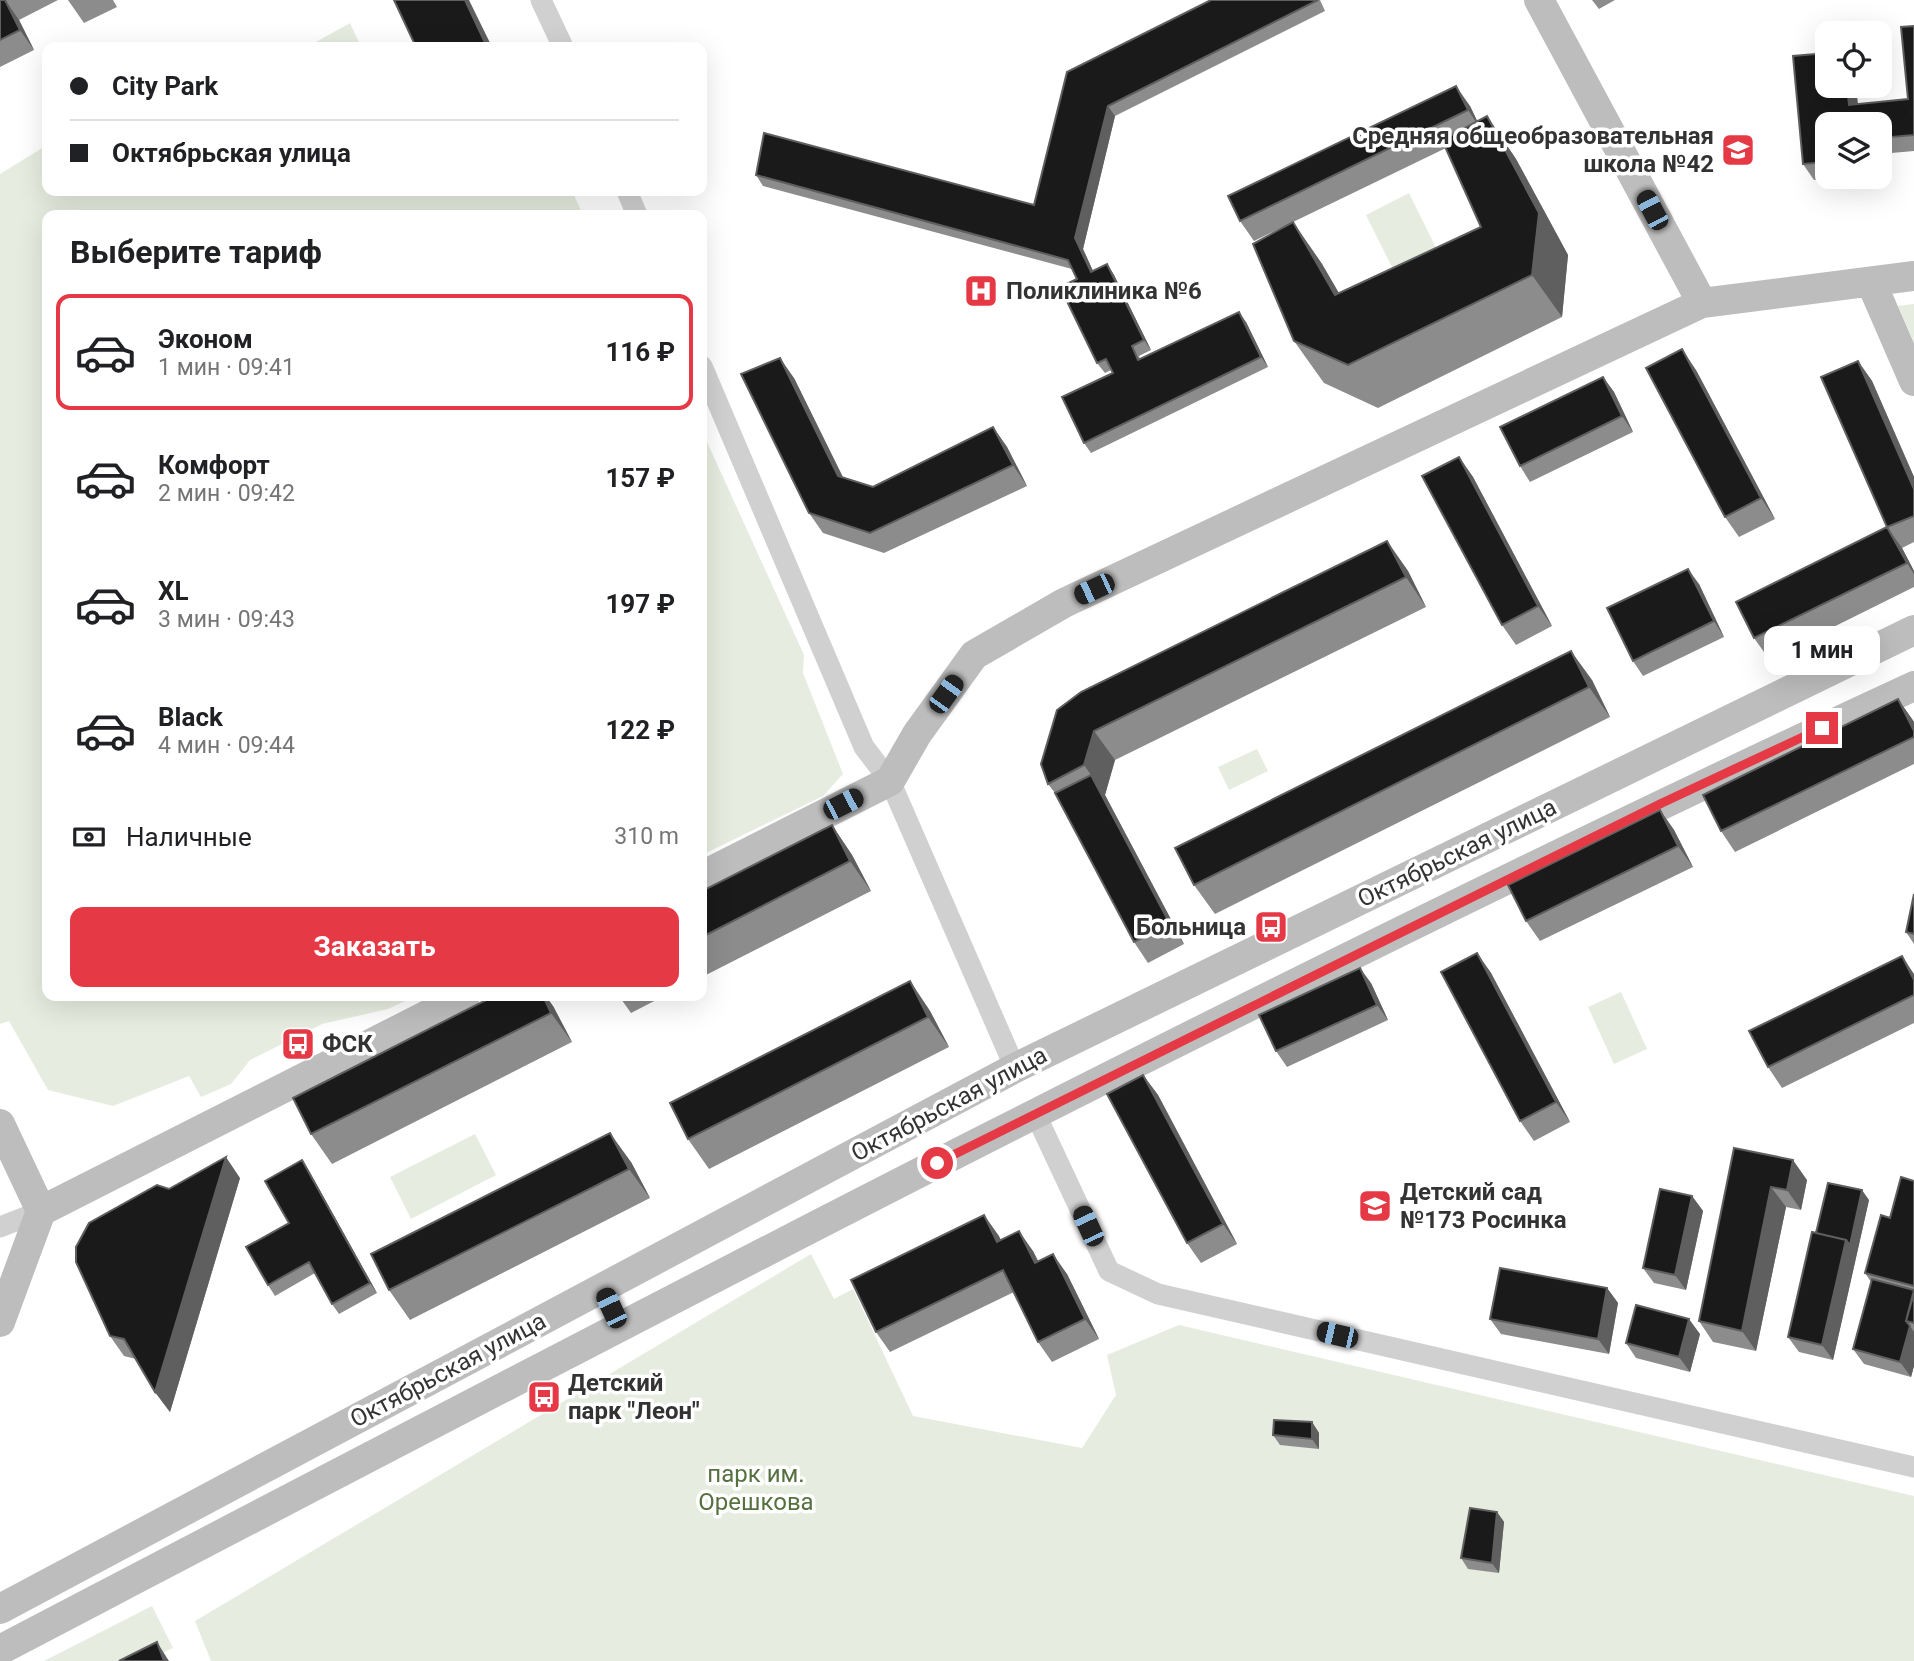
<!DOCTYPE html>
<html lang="ru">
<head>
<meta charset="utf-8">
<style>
  :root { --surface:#fff; --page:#f2f2f2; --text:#202124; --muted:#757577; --line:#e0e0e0; --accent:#e63946 }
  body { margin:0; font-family:Roboto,sans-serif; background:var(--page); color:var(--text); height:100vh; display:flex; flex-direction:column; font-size:26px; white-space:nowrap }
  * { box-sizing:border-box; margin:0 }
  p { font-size:23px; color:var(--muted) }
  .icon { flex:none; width:38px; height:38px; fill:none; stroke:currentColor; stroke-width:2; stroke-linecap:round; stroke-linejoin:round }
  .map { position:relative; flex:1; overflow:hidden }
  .drawer { position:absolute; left:42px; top:210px; width:665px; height:791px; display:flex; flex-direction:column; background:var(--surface); border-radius:14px; box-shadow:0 7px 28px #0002 }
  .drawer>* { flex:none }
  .top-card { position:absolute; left:42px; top:42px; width:665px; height:154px; border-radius:14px; box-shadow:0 7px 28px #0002; display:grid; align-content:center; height:154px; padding:0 28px; background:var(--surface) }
  .buttons { position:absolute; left:1815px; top:21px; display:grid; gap:14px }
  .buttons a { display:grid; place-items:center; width:77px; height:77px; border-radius:14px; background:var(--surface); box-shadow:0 7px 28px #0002; font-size:35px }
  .end { position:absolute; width:32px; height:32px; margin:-16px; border:9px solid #e63946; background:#fff; box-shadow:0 0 0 4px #fff }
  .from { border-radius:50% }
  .bubble { position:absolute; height:49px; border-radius:14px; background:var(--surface); box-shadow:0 7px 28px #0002; font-size:23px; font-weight:700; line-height:49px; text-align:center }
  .car { position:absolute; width:21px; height:42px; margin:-21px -10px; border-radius:9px; box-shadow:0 0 5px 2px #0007; background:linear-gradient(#222 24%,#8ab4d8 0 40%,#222 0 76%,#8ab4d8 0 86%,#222 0) }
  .top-card b { display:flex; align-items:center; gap:24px; height:66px; font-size:26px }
  .top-card b+b { border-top:2px solid var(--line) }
  .top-card i { width:18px; height:18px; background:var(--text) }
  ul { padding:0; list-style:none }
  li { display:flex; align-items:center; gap:21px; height:116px; margin:0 14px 10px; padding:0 14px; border:4px solid transparent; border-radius:14px }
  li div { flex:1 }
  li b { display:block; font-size:26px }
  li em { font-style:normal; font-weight:700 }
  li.selected { border-color:var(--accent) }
  li>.icon { width:63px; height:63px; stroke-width:1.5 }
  h2 { padding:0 28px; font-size:32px; line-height:84px }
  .pay { display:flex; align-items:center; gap:18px; height:77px; padding:0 28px; font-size:26px }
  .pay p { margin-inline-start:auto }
  .cta { display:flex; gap:14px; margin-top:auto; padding:14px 28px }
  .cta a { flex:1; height:80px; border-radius:14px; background:var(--accent); color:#fff; font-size:28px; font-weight:700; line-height:80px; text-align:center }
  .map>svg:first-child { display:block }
  .green { fill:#e6ecdf }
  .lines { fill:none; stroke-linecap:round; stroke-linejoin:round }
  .street { stroke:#d0d0d0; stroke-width:21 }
  .secondary { stroke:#bdbdbd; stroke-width:30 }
  .wall { fill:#8c8c8c; fill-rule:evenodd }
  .shaded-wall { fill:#5f5f5f }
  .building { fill:#1a1a1a; stroke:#5f5f5f; stroke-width:2 }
  .route { stroke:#e63946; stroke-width:9 }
  .labels { text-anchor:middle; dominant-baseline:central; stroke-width:7; stroke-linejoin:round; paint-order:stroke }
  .poi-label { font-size:24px; font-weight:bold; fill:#333; stroke:#fff; text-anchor:start }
  .street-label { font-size:24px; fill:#333; stroke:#fff }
  .park-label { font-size:24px; fill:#56703f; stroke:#fff }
</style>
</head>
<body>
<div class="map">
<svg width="1914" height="1661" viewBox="0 0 1914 1661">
  <rect width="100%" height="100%" fill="#fff"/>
  <path class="green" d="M 350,23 L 361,47 L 307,47 Z
    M 47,145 L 47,191 L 572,191 L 583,215 L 47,215 L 47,996 L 416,996 L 388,1009 L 322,1024 L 250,1060 L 231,1084 L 201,1097 L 189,1076 L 113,1106 L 48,1090 L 9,1021 L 0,1024 L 0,174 Z
    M 1409,193 L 1442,260 L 1399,281 L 1366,215 Z
    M 1914,304 L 1914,342 L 1898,306 Z
    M 702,431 L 804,655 L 803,673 L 843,774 L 823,796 L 702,855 Z
    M 1257,749 L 1268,771 L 1229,790 L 1218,767 Z
    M 1621,992 L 1647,1049 L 1614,1064 L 1588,1007 Z
    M 475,1134 L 496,1175 L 411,1219 L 390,1177 Z
    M 811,1254 L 834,1299 L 853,1289 L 913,1416 L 1082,1448 L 1116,1395 L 1107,1355 L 1179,1325 L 1914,1496 L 1914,1661 L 211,1661 L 195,1621 Z
    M 152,1606 L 173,1648 L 146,1661 L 44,1661 Z"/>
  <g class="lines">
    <path class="street" d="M 541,0 L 563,47
      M 627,191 L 637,215
      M 702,366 L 864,747 L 890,781 L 1015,1068
      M 1035,1113 L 1109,1271 L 1158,1294 L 1914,1467
      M 0,1227 L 41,1211"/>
    <path class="secondary" d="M 1539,0 L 1702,303
      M 1871,282 L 1914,381
      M 702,876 L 890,781 L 917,734 L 974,655 L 1064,603 L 1702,303 L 1914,276
      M 0,1124 L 41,1211
      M 41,1211 L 465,996
      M 0,1322 L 41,1211
      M 0,1609 L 1015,1068 L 1914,630
      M 0,1650 C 633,1319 1266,986 1914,686"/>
  </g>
  <path class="wall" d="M 0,0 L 58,0 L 19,20 L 34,50 L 0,67 Z
    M 68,0 L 113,0 L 117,7 L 84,23 Z
    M 1211,0 L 1320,0 L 1325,11 L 1115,116 L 1083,249 L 1093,271 L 1107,264 L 1114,275 L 1151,350 L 1139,356 L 1140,359 L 1246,322 L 1268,367 L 1091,453 L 1084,443 L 1113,373 L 1111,370 L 1105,373 L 1097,363 L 1077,279 L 1072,269 L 763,186 L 756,175 L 1034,205 L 1067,72 Z
    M 1592,0 L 1615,0 L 1599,9 Z
    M 1914,26 L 1914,151 L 1880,154 L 1880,124 L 1827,124 L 1827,177 L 1844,177 L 1814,180 L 1803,164 L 1793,56 L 1827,53 L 1827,86 L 1856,86 L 1858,104 L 1908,99 L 1901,27 Z
    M 1470,106 L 1477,121 L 1487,116 L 1516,159 L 1568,255 L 1562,317 L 1378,408 L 1324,383 L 1294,341 L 1285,226 L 1254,241 L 1240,221 ZM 1446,148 L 1481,227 L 1339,293 L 1322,264 L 1293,222 Z
    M 1858,361 L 1872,381 L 1914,477 L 1914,542 L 1902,548 L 1914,571 L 1914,587 L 1769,659 L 1754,638 L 1887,527 Z
    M 1696,370 L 1775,519 L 1739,537 L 1725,517 Z
    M 1603,377 L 1614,392 L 1633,432 L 1530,482 L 1520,466 Z
    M 794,378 L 843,477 L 873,487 L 993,427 L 1007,447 L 1027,486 L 884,553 L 823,533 L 809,513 Z
    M 1459,457 L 1473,477 L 1552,626 L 1516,645 L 1502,625 Z
    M 1387,541 L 1408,571 L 1426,607 L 1115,760 L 1105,795 L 1184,944 L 1148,963 L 1134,942 L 1055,793 L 1048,784 L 1041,764 Z
    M 1699,584 L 1724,637 L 1643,676 L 1633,661 Z
    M 1592,680 L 1610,717 L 1215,914 L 1194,885 Z
    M 1898,699 L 1914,722 L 1914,764 L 1735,852 L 1721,831 Z
    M 1660,810 L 1674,830 L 1693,867 L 1540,941 L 1526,921 Z
    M 832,825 L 852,855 L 871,891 L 702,977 L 702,891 Z
    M 1914,894 L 1914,944 L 1906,932 Z
    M 1477,953 L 1491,973 L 1570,1122 L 1534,1141 L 1520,1121 Z
    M 1914,974 L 1914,1023 L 1782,1088 L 1768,1067 Z
    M 910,981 L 930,1011 L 949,1047 L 709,1169 L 688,1139 Z
    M 1371,983 L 1388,1020 L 1287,1067 L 1276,1051 Z
    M 619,996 L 664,996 L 631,1013 Z
    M 553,1006 L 572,1042 L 332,1164 L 311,1134 Z
    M 1143,1075 L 1158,1095 L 1237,1244 L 1201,1263 L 1187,1243 Z
    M 1734,1148 L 1807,1180 L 1801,1210 L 1786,1207 L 1756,1351 L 1713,1342 L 1699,1321 Z
    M 302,1160 L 309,1171 L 377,1293 L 339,1314 L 332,1304 L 315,1273 L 275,1296 L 268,1285 L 289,1223 Z
    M 631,1162 L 650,1198 L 410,1320 L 389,1290 Z
    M 240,1178 L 170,1412 L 155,1392 L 136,1359 L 124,1356 L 110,1336 L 169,1189 Z
    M 1914,1181 L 1914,1366 L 1911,1377 L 1864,1364 L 1853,1349 L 1871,1282 L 1865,1273 L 1890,1218 Z
    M 1692,1196 L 1703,1211 L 1686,1290 L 1654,1283 L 1643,1268 Z
    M 1869,1200 L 1833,1360 L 1799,1352 L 1788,1337 L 1816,1233 Z
    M 984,1215 L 1001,1240 L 1033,1251 L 1038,1261 L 1067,1274 L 1099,1339 L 1052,1362 L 1038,1342 L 1014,1292 L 890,1352 L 876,1332 Z
    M 1607,1288 L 1618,1303 L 1609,1354 L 1501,1334 L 1490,1319 Z
    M 1700,1334 L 1690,1372 L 1636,1358 L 1626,1343 Z
    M 1312,1422 L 1319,1433 L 1319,1449 L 1280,1445 L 1273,1435 Z
    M 1497,1512 L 1504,1522 L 1499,1573 L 1468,1569 L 1461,1558 Z"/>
  <path class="shaded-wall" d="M 5,0 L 19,20 L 34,50 L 20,30 Z
    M 465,0 L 469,0 L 492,47 L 487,47 Z
    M 1456,86 L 1470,106 L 1482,131 L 1468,110 Z
    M 1847,86 L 1856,86 L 1859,120 L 1849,105 Z
    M 1108,106 L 1115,116 L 1083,249 L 1098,282 L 1091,272 L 1075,238 Z
    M 1487,116 L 1516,159 L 1568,255 L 1562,317 L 1532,275 Z
    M 1293,222 L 1322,264 L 1364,337 L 1335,295 Z
    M 1107,264 L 1114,275 L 1151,350 L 1144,340 Z
    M 1239,312 L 1246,322 L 1268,367 L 1261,357 Z
    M 1682,349 L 1696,370 L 1775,519 L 1761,498 Z
    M 780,358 L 794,378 L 852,496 L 838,476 Z
    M 1858,361 L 1872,381 L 1914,477 L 1914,489 Z
    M 1603,377 L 1614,392 L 1633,432 L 1622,416 Z
    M 993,427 L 1007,447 L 1027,486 L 1013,465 Z
    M 1459,457 L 1473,477 L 1552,626 L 1538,606 Z
    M 1887,527 L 1902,548 L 1914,571 L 1914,574 L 1907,563 Z
    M 1387,541 L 1408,571 L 1426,607 L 1406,577 Z
    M 1688,569 L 1699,584 L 1724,637 L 1714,621 Z
    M 1571,651 L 1592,680 L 1610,717 L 1589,687 Z
    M 1898,699 L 1912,719 L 1914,722 L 1914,731 Z
    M 1094,731 L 1115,760 L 1105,795 L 1184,944 L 1170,924 L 1091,775 L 1084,765 Z
    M 1660,810 L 1674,830 L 1693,867 L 1678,846 Z
    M 832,825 L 852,855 L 871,891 L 850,861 Z
    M 1477,953 L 1491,973 L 1570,1122 L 1556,1102 Z
    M 1902,956 L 1914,974 L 1914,980 Z
    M 1360,968 L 1371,983 L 1388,1020 L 1377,1005 Z
    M 910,981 L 930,1011 L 949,1047 L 928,1017 Z
    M 543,996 L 546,996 L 553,1006 L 572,1042 L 551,1013 Z
    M 1143,1075 L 1158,1095 L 1237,1244 L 1223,1224 Z
    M 610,1133 L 631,1162 L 650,1198 L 629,1169 Z
    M 226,1157 L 240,1178 L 170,1412 L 155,1392 Z
    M 302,1160 L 309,1171 L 377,1293 L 370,1283 Z
    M 1793,1160 L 1807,1180 L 1801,1210 L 1787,1190 Z
    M 1771,1187 L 1786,1207 L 1756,1351 L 1742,1331 Z
    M 1862,1190 L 1869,1200 L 1833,1360 L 1822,1345 L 1846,1240 Z
    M 1692,1196 L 1703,1211 L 1686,1290 L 1675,1275 Z
    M 984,1215 L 999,1236 L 1011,1262 L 997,1242 Z
    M 1019,1231 L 1033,1251 L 1049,1283 L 1035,1263 Z
    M 1053,1254 L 1067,1274 L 1099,1339 L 1085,1319 Z
    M 1607,1288 L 1618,1303 L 1609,1354 L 1598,1339 Z
    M 1689,1319 L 1700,1334 L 1690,1372 L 1679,1357 Z
    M 1910,1326 L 1914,1332 L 1914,1366 L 1911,1377 L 1900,1362 Z
    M 1312,1422 L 1319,1433 L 1319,1449 L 1312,1439 Z
    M 1497,1512 L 1504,1522 L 1499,1573 L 1492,1563 Z
    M 157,1642 L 167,1658 L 169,1661 L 164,1661 Z"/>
  <path class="building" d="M 0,0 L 5,0 L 20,30 L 0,40 Z
    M 394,0 L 465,0 L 487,47 L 416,47 Z
    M 1211,0 L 1318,0 L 1108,106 L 1075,238 L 1091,272 L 1107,264 L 1144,340 L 1132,346 L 1138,360 L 1239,312 L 1261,357 L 1084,443 L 1062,397 L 1113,373 L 1106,359 L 1097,363 L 1060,287 L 1077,279 L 1068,260 L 756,175 L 764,133 L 1034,205 L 1067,72 Z
    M 1914,26 L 1914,135 L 1880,138 L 1880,124 L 1827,124 L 1827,162 L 1803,164 L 1793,56 L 1827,53 L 1827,86 L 1847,86 L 1849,105 L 1908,99 L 1901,27 Z
    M 1456,86 L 1468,110 L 1240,221 L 1228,196 Z
    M 1487,116 L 1539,213 L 1532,275 L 1348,365 L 1294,341 L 1253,244 L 1293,222 L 1335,295 L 1481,227 L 1442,140 Z
    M 1682,349 L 1761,498 L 1725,517 L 1646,368 Z
    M 780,358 L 838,476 L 873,487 L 993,427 L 1013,465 L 870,533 L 809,513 L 741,374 Z
    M 1858,361 L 1914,489 L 1914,516 L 1887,527 L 1907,563 L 1754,638 L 1736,602 L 1887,527 L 1821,377 Z
    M 1603,377 L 1622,416 L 1520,466 L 1500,427 Z
    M 1459,457 L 1538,606 L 1502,625 L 1422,476 Z
    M 1387,541 L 1406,577 L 1094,731 L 1084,765 L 1048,784 L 1041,764 L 1057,710 L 1081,692 Z
    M 1688,569 L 1714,621 L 1633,661 L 1607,608 Z
    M 1571,651 L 1589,687 L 1194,885 L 1175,848 Z
    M 1898,699 L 1914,731 L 1914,737 L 1721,831 L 1703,795 Z
    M 1091,775 L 1170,924 L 1134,942 L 1055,793 Z
    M 1660,810 L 1678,846 L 1526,921 L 1508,885 Z
    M 832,825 L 850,861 L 702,937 L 702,891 Z
    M 1914,894 L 1914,934 L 1906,932 Z
    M 1477,953 L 1556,1102 L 1520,1121 L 1441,972 Z
    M 1902,956 L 1914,980 L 1914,995 L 1768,1067 L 1749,1031 Z
    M 1360,968 L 1377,1005 L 1276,1051 L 1259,1015 Z
    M 910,981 L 928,1017 L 688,1139 L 670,1103 Z
    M 494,996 L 543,996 L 551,1013 L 311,1134 L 293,1098 Z
    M 1143,1075 L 1223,1224 L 1187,1243 L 1107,1094 Z
    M 610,1133 L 629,1169 L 389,1290 L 371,1254 Z
    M 1734,1148 L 1793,1160 L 1787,1190 L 1771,1187 L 1742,1331 L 1699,1321 Z
    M 226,1157 L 155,1392 L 124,1339 L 110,1336 L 76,1262 L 76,1247 L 89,1223 L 157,1185 L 169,1189 Z
    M 302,1160 L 370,1283 L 332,1304 L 309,1262 L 268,1285 L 246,1247 L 289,1223 L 265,1181 Z
    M 1901,1177 L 1914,1181 L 1914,1286 L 1865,1273 L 1881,1215 L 1890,1218 Z
    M 1828,1183 L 1862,1190 L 1850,1245 L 1846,1240 L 1816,1233 Z
    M 1660,1189 L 1692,1196 L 1675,1275 L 1643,1268 Z
    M 984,1215 L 997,1242 L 1019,1231 L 1035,1263 L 1053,1254 L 1085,1319 L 1038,1342 L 1003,1270 L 876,1332 L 851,1280 Z
    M 1812,1232 L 1846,1240 L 1822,1345 L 1788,1337 Z
    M 1500,1268 L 1607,1288 L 1598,1339 L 1490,1319 Z
    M 1872,1279 L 1914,1290 L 1906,1321 L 1910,1326 L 1900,1362 L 1853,1349 Z
    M 1914,1293 L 1914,1323 L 1906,1321 Z
    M 1636,1305 L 1689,1319 L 1679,1357 L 1626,1343 Z
    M 1274,1420 L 1312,1422 L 1312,1439 L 1273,1435 Z
    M 1470,1508 L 1497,1512 L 1492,1563 L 1461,1558 Z
    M 157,1642 L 164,1661 L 119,1661 Z"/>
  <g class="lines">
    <path class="route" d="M 937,1163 L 1662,803 L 1822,728"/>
  </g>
  <defs>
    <symbol id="school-square" viewBox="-11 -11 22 22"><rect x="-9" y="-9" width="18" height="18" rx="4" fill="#e63946" stroke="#fff"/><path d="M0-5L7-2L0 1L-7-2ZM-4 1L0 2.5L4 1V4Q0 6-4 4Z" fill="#fff"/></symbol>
    <symbol id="hospital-square" viewBox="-11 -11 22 22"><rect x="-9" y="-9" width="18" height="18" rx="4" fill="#e63946" stroke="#fff"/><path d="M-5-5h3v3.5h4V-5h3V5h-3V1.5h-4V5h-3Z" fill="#fff"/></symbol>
    <symbol id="bus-square" viewBox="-11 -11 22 22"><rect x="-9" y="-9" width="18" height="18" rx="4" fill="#e63946" stroke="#fff"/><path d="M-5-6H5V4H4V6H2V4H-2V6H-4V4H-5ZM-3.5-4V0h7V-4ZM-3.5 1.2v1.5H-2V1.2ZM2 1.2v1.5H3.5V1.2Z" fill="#fff"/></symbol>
  </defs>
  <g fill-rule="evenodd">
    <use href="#school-square" x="1719" y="131" width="38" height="38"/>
    <use href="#hospital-square" x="962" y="272" width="38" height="38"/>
    <use href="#bus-square" x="1252" y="908" width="38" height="38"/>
    <use href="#bus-square" x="279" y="1025" width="38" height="38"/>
    <use href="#school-square" x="1356" y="1187" width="38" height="38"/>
    <use href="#bus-square" x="525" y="1378" width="38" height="38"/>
  </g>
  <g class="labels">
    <g class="poi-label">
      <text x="1714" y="136" text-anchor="end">Средняя общеобразовательная<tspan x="1714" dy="28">школа №42</tspan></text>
      <text x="1006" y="291">Поликлиника №6</text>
      <text x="1246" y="927" text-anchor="end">Больница</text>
      <text x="322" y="1044">ФСК</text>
      <text x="1400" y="1192">Детский сад<tspan x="1400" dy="28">№173 Росинка</tspan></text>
      <text x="568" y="1383">Детский<tspan x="568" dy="28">парк "Леон"</tspan></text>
    </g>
    <g class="street-label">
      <text transform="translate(1457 853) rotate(-26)">Октябрьская улица</text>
      <text transform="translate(949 1104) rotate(-28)">Октябрьская улица</text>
      <text transform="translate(448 1370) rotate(-28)">Октябрьская улица</text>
    </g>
    <g class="park-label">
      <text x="756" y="1474">парк им.<tspan x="756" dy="28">Орешкова</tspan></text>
    </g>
  </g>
</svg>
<div class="buttons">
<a><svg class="icon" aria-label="locate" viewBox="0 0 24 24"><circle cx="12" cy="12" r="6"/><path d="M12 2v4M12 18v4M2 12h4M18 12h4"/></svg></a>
<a><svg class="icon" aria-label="layers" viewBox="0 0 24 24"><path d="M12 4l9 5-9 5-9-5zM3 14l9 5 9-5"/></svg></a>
</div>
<i class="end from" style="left:937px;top:1163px"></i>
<i class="end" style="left:1822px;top:728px"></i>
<div class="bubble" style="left:1764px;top:626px;width:116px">1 мин</div>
<i class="car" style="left:1652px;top:210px;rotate:332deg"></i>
<i class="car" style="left:1094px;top:589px;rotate:245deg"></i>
<i class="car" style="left:946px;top:694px;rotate:36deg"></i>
<i class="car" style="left:843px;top:804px;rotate:63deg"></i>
<i class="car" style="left:1088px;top:1226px;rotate:335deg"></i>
<i class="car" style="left:611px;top:1308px;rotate:335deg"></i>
<i class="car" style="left:1337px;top:1335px;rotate:283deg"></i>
<div class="top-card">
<b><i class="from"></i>City Park</b>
<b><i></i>Октябрьская улица</b>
</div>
<section class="drawer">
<h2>Выберите тариф</h2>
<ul>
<li class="selected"><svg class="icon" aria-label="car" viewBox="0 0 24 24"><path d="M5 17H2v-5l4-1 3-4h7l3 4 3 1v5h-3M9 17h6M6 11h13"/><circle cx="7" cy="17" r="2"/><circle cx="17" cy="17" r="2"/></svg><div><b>Эконом</b><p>1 мин · 09:41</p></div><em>116 ₽</em></li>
<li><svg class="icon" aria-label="car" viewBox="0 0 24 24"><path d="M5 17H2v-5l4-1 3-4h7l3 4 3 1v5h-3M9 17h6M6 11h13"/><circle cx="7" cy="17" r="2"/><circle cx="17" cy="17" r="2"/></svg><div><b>Комфорт</b><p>2 мин · 09:42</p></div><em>157 ₽</em></li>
<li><svg class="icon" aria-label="car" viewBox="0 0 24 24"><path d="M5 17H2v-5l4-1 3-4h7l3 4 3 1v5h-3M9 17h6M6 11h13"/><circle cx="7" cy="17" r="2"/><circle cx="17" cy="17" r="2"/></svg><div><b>XL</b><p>3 мин · 09:43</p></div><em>197 ₽</em></li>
<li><svg class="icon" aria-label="car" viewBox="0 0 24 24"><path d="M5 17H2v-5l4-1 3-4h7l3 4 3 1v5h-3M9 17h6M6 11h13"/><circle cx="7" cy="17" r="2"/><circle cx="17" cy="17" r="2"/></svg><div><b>Black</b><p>4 мин · 09:44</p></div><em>122 ₽</em></li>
</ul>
<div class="pay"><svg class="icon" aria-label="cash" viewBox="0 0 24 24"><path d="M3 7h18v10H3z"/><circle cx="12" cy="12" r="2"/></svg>Наличные<p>310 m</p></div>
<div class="cta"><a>Заказать</a></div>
</section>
</div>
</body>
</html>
